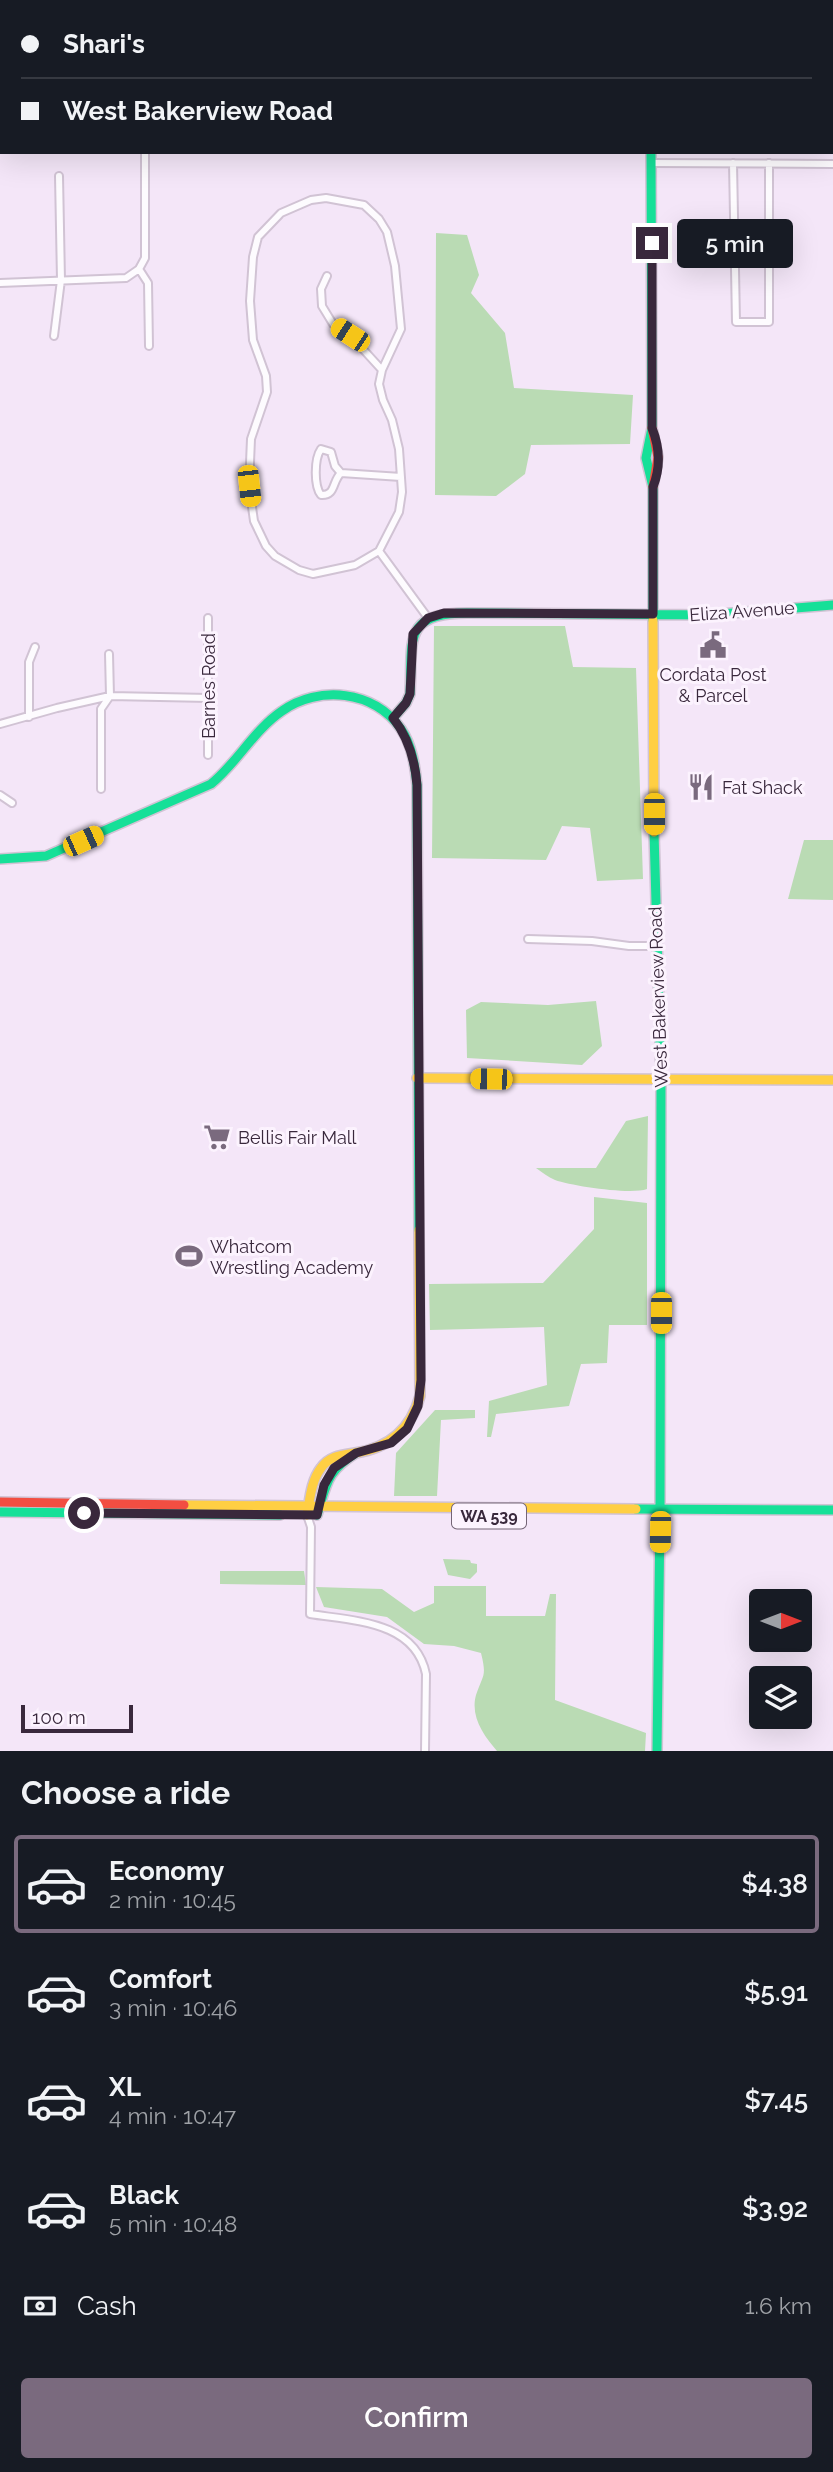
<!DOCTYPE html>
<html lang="en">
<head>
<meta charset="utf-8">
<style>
  :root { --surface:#171b24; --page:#242831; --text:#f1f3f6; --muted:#9ea1a6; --line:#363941; --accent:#7a6a7e }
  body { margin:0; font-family:Raleway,sans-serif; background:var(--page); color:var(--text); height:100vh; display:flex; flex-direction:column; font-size:26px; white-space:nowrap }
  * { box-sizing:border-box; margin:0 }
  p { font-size:23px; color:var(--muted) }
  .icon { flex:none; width:38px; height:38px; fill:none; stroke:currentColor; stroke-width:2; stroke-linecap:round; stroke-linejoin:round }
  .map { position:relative; height:1751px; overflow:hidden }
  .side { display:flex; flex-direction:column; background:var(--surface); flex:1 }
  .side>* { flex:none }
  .guide { position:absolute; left:0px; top:0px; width:833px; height:154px; box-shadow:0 7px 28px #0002; display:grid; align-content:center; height:154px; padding:0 21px; background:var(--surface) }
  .needle { width:46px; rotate:90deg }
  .fabs { position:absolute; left:749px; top:1589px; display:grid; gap:14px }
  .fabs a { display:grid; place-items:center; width:63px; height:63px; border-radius:7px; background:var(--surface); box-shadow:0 7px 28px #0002; font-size:35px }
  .scale { position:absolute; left:21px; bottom:18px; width:112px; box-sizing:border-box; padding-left:7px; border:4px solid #39283c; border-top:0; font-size:19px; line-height:24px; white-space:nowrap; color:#39283c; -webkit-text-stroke:5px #fcf3fe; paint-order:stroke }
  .end { position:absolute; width:32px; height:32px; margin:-16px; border:9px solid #39283c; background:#fff; box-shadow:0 0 0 4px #fff }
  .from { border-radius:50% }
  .bubble { position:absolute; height:49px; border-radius:7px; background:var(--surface); box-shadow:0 7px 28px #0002; font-size:23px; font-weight:600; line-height:49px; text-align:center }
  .car { position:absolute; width:21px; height:42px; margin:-21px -10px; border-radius:9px; box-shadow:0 0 5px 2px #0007; background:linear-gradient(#f5c518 24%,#345 0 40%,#f5c518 0 76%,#345 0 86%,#f5c518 0) }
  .guide b { display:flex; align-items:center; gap:24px; height:66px; font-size:26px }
  .guide b+b { border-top:2px solid var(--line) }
  .guide i { width:18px; height:18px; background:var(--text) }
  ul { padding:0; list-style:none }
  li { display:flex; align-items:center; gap:21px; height:98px; margin:0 14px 10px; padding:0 7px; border:4px solid transparent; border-radius:7px }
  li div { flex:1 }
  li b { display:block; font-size:26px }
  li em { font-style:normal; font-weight:600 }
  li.on { border-color:var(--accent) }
  li>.icon { width:63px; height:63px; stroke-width:1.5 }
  h2 { padding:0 21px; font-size:32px; line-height:84px }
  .pay { display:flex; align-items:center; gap:18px; height:77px; padding:0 21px; font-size:26px }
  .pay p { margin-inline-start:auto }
  .cta { display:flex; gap:14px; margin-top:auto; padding:14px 21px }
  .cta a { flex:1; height:80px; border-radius:7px; background:var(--accent); color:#fff; font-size:28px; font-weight:600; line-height:80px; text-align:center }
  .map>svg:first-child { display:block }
  .green { fill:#badbb4 }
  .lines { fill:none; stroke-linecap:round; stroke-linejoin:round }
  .street-casing { stroke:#d1c3d4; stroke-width:10 }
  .fast-casing { stroke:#d1c3d4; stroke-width:12 }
  .slow-casing { stroke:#d1c3d4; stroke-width:12 }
  .jam-casing { stroke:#d1c3d4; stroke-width:12 }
  .street { stroke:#fdfbfe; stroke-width:6 }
  .fast { stroke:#16e098; stroke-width:9 }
  .slow { stroke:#ffcf43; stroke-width:9 }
  .jam { stroke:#f24e42; stroke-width:9 }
  .route { stroke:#39283c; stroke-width:9 }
  .labels { text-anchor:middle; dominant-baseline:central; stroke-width:6; stroke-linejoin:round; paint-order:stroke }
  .shield { fill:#fcf3fe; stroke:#746576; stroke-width:2 }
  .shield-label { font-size:16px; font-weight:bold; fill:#39283c }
  .street-label { font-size:18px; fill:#39283c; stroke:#fcf3fe }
  .poi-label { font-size:18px; fill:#39283c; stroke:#fcf3fe; text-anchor:start }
</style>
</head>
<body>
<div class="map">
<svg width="833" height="1751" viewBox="0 0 833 1751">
  <rect width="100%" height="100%" fill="#f4e6f8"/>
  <path class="green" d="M 436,233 L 467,235 L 479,275 L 471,293 L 505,333 L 514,388 L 633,395 L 630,444 L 531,445 L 525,474 L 496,496 L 435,495 Z
    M 434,626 L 565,626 L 573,667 L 636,668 L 643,879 L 597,881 L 590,828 L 562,826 L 546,860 L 432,858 Z
    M 804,840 L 833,840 L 833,900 L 788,899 Z
    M 596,1001 L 602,1046 L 582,1065 L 467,1058 L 466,1010 L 481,1002 L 548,1005 Z
    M 648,1116 L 647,1189 C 631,1195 572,1186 555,1180 C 548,1177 542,1172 536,1168 L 596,1168 L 626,1121 Z
    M 594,1197 L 647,1203 L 647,1325 L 609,1325 L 607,1363 L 581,1364 L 569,1406 L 496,1414 L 491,1437 L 487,1437 L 489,1401 L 547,1385 L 544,1327 L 430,1330 L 429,1284 L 543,1283 L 594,1229 Z
    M 435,1410 L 475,1410 L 475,1418 L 441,1420 L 437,1496 L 394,1496 L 396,1453 Z
    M 443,1559 L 470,1560 L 471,1563 L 477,1564 L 477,1572 L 470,1579 L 448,1575 Z
    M 220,1571 L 304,1571 L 306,1585 L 220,1584 Z
    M 434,1586 L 486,1586 L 486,1616 L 545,1616 L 550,1594 L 556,1594 L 555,1700 L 646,1733 L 645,1751 L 497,1751 C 484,1736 470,1717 476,1695 C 483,1674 487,1677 481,1653 L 454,1646 L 424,1644 L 387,1617 L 324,1607 L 316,1587 L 382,1589 L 414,1612 L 434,1603 Z"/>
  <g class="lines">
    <defs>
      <path id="street" d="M 144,0 L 144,2
        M 651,163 L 833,164
        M 733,163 L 736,322 L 769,322 L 769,163
        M 326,198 L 364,205 L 379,219 L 387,232 L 395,266 L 401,329 L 382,370 L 379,384 L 383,400 L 392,420 L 399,449 L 402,492 L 399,512 L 379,551 L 355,565 L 313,574 L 299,570 L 275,556 L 266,546 L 254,521 L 249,486 L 251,439 L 267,392 L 266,376 L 253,340 L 250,301 L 253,257 L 258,237 L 281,213 L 311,200 Z
        M 139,269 L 148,283 L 149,346
        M 327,276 L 321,289 L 322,306 L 333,324 L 350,335 L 382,370
        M 0,283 L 126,278 L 139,269 L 145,258 L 145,152
        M 54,336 L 61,280 L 59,176
        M 321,449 L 331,452 L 335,466 L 341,473 C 332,481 336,496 321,495 C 314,486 314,459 321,449 Z
        M 341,473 L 401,477
        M 379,551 L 428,618
        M 208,618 L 208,755
        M 29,717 L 29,662 L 35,647
        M 0,724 L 57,708 L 110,696 L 209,698
        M 101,789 L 101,709 L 110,696 L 109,654
        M 0,795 L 12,803
        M 528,939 L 592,941 L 629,946 L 656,946
        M 307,1515 L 311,1527 L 310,1614 C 354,1621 415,1621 426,1674 L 425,1751"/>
      <path id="fast" d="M 83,0 L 89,2
        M 654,0 L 655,2
        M 19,2 L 20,0
        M 44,2 L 46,0
        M 103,2 L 108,1
        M 122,2 L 124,0
        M 643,2 L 644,0
        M 0,42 L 2,38
        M 651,152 L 652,428 L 646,458 L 653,487 L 653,620
        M 393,718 L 406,703 L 410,694 C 413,642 401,613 467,613 L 708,615 L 833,605
        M 654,832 L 661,1079 L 660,1516
        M 0,859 L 46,856 L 211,784 C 237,763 254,730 282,711 C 318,685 375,690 401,729 C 412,745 415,766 417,785 L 419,1230
        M 636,1509 L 833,1510
        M 0,1512 L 280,1515
        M 317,1515 C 327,1483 326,1472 356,1453
        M 657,1751 L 660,1516"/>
      <path id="slow" d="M 67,0 L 69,2
        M 0,115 L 2,114
        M 653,620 L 654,832
        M 417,1078 L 833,1080
        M 184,1505 L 636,1509
        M 307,1515 C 310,1499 311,1481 321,1468 C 329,1456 342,1455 355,1453 C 389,1448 411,1430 420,1396 L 419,1230"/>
      <path id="jam" d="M 652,428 L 658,457 L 653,487
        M 0,1502 L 184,1505"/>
    </defs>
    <use href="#street" class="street-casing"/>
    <use href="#fast" class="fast-casing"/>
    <use href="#slow" class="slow-casing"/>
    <use href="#jam" class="jam-casing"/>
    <use href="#street" class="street"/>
    <use href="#fast" class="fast"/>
    <use href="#slow" class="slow"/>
    <use href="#jam" class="jam"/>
  </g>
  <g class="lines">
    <path class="route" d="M 84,1513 L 317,1515 L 324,1485 L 334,1468 L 356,1453 L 391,1443 L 407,1429 L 418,1406 L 421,1380 L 417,785 C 415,760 409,738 393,718 L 406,703 L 410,694 L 413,634 L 428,618 L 444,613 L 653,614 L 653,487 C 661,467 660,448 652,428 L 652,243"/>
  </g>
  <defs>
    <symbol id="civic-bare" viewBox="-9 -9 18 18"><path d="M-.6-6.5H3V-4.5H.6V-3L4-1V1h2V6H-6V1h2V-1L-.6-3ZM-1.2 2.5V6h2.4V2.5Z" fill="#7a6a7e" stroke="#fcf3fe" stroke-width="2.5" paint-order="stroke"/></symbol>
    <symbol id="restaurant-bare" viewBox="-9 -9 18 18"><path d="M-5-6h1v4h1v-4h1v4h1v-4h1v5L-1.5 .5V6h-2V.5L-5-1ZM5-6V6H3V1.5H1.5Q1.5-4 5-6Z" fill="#7a6a7e" stroke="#fcf3fe" stroke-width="2.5" paint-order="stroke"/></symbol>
    <symbol id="supermarket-bare" viewBox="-9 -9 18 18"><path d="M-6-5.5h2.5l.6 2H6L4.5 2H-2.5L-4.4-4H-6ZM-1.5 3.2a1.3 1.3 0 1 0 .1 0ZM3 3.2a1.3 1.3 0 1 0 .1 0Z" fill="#7a6a7e" stroke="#fcf3fe" stroke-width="2.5" paint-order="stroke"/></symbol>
    <symbol id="stadium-bare" viewBox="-9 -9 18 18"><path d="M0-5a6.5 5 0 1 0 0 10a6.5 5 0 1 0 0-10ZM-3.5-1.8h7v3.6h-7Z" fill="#7a6a7e" stroke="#fcf3fe" stroke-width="2.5" paint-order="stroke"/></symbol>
  </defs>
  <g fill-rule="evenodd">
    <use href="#civic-bare" x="694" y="626" width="38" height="38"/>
    <use href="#restaurant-bare" x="682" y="768" width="38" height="38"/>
    <use href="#supermarket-bare" x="198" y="1118" width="38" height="38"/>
    <use href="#stadium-bare" x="170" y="1237" width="38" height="38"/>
  </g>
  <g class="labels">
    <rect class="shield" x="452" y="1503.5" width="74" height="25" rx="5"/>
    <g class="shield-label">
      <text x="489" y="1516">WA 539</text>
    </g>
    <g class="street-label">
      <text transform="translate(742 611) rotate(-4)">Eliza Avenue</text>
      <text transform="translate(208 686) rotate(-90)">Barnes Road</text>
      <text transform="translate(658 997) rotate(-92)">West Bakerview Road</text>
    </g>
    <g class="poi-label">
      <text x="713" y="674" text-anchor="middle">Cordata Post<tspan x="713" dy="21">&amp; Parcel</tspan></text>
      <text x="722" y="787">Fat Shack</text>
      <text x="238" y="1137">Bellis Fair Mall</text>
      <text x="210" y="1246">Whatcom<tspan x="210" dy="21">Wrestling Academy</tspan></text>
    </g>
  </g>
</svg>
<div class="fabs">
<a><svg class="needle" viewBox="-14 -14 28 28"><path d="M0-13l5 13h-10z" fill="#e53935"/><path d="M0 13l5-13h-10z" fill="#9ea1a6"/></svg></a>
<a><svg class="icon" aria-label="layers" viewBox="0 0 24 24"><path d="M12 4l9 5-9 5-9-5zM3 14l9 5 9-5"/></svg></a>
</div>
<div class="scale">100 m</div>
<i class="end from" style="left:84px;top:1513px"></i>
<i class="end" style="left:652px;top:243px"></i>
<div class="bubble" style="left:677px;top:219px;width:116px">5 min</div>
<i class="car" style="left:350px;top:335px;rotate:303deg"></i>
<i class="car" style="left:249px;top:486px;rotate:174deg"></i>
<i class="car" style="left:654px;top:814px;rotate:180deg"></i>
<i class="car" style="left:83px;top:841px;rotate:66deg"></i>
<i class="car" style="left:491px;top:1079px;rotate:271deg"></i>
<i class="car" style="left:661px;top:1313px;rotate:180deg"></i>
<i class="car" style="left:660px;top:1532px;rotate:181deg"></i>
<div class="guide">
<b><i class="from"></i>Shari's</b>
<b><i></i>West Bakerview Road</b>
</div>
</div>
<section class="side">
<h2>Choose a ride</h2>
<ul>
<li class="on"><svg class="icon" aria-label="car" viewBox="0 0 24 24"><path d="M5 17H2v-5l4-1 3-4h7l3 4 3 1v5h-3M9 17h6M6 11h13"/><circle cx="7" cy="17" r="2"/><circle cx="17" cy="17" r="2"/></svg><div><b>Economy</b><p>2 min · 10:45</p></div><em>$4.38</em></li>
<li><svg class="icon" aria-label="car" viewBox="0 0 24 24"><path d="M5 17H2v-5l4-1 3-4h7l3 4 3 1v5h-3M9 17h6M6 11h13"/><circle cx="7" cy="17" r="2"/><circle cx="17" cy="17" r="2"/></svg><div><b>Comfort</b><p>3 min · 10:46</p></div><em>$5.91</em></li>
<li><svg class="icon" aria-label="car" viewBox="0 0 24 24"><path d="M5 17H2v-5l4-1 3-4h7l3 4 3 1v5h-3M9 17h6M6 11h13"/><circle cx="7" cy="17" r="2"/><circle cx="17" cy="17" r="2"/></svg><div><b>XL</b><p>4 min · 10:47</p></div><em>$7.45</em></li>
<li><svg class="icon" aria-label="car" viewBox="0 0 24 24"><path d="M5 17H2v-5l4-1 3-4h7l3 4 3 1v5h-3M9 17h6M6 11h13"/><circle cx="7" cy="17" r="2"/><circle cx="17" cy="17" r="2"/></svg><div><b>Black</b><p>5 min · 10:48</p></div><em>$3.92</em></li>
</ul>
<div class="pay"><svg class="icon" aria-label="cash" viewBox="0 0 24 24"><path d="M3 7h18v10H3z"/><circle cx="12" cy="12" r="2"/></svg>Cash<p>1.6 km</p></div>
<div class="cta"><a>Confirm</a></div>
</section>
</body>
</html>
